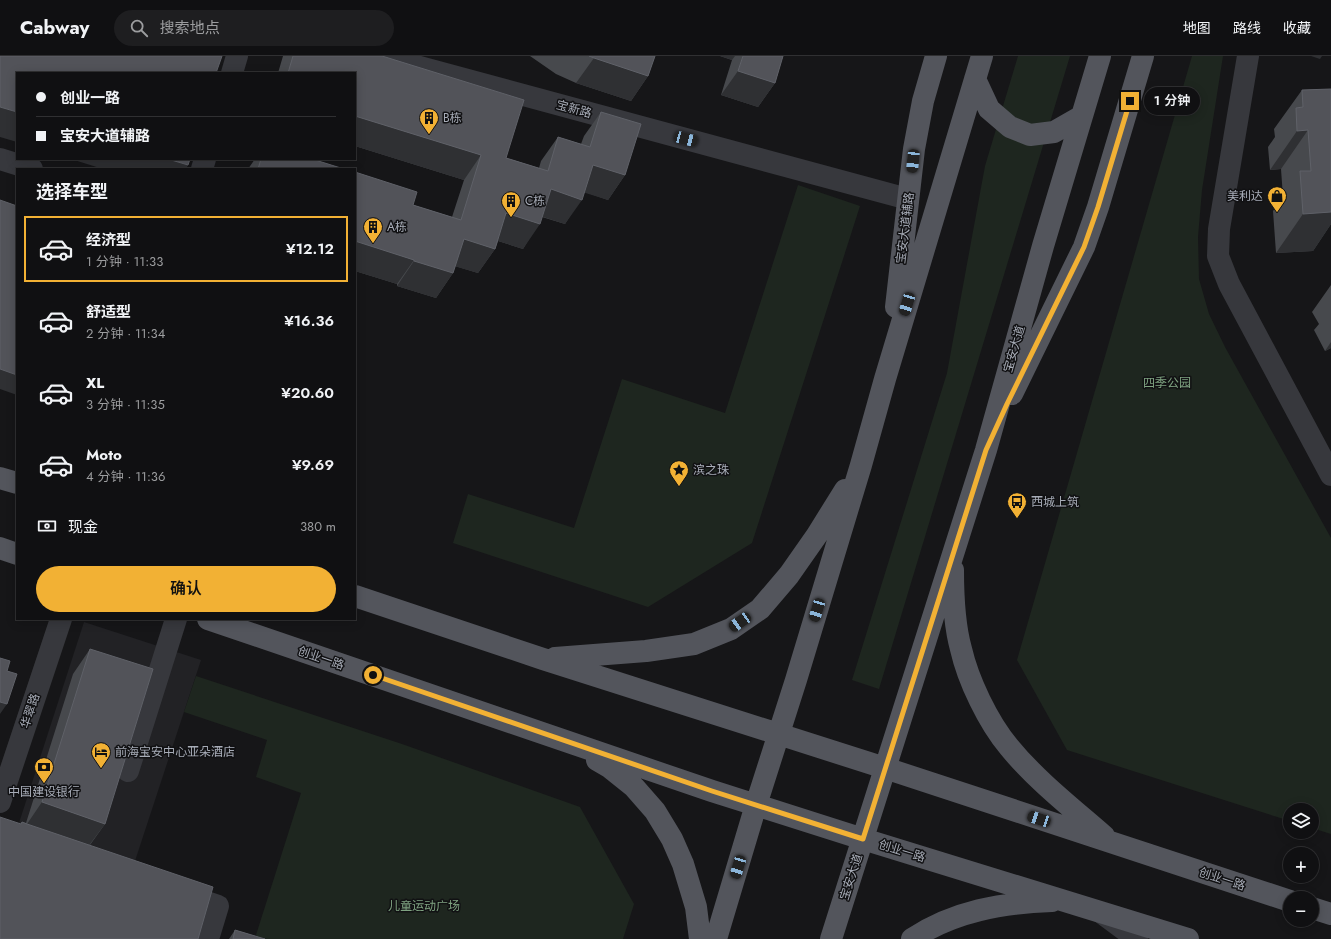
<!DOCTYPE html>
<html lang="zh">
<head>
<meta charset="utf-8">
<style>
  :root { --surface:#101012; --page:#1e1e20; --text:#f1f3f6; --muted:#9c9d9f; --line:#303032; --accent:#f2b134 }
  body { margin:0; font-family:Jost,"Noto Sans SC",sans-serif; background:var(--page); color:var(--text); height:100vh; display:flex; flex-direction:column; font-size:15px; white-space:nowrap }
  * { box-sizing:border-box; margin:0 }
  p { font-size:13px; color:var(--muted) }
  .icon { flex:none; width:22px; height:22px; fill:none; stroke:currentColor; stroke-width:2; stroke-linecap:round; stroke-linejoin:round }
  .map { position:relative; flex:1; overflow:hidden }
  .sheet { position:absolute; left:16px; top:112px; width:340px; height:452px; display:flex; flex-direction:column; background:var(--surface); border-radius:0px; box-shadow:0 2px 10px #0003,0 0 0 1px var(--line) }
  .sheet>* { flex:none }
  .hud { position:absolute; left:16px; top:16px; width:340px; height:88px; border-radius:0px; box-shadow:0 2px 10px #0003,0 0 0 1px var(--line); display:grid; align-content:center; height:88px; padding:0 20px; background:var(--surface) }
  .fabs { position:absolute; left:1283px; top:747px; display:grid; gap:8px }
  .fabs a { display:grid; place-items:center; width:36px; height:36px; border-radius:50%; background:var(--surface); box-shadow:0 2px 10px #0003,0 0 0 1px var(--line); font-size:20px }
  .end { position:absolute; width:18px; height:18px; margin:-9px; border:5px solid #f2b134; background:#111; box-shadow:0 0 0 2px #111 }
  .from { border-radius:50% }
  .bubble { position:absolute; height:28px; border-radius:14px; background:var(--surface); box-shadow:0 2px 10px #0003,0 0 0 1px var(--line); font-size:13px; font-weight:600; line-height:28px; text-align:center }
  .car { position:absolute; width:12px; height:24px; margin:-12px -6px; border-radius:5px; box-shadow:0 0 3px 1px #0007; background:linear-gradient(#222 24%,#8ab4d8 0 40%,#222 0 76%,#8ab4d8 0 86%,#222 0) }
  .hud b { display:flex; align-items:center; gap:14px; height:38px; font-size:15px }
  .hud b+b { border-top:1px solid var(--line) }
  .hud i { width:10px; height:10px; background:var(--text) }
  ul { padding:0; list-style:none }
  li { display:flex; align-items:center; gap:12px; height:66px; margin:0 8px 6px; padding:0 12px; border:2px solid transparent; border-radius:0px }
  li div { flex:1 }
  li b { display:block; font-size:15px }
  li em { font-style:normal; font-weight:600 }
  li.current { border-color:var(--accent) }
  li>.icon { width:36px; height:36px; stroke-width:1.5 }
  h2 { padding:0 20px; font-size:18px; line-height:48px }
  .pay { display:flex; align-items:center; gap:10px; height:44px; padding:0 20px; font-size:15px }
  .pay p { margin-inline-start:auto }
  .button { display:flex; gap:8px; margin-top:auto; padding:8px 20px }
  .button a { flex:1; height:46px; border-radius:24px; background:var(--accent); color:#111; font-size:16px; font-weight:600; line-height:46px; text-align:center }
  header { display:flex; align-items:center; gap:24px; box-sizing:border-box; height:56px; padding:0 20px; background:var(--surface); border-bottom:1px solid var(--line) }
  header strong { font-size:19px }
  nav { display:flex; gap:22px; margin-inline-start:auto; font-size:14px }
  .search { width:280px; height:36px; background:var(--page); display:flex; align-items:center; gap:10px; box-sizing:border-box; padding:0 14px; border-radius:22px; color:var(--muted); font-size:15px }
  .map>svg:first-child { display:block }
  .built { fill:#222225 }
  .green { fill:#1e261f }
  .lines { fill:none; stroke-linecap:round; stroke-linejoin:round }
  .minor { stroke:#37383d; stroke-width:22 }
  .major { stroke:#53555c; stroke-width:22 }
  .wall { fill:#47494d }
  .shaded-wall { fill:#2f3033 }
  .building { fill:#525359; stroke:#5f6168 }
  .route { stroke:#f2b134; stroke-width:5 }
  .labels { text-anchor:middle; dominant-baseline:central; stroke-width:3; stroke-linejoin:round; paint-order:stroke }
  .street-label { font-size:12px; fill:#a8adb8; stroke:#111113 }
  .poi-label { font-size:12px; fill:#a8adb8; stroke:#111113; text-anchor:start }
  .park-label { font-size:12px; fill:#7fa381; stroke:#111113 }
</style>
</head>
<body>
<header>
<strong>Cabway</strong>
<div class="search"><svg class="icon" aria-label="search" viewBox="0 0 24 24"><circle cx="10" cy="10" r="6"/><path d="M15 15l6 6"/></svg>搜索地点</div>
<nav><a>地图</a><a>路线</a><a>收藏</a></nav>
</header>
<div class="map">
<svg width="1331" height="883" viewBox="0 0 1331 883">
  <rect width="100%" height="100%" fill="#161618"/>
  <path class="built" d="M 84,566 L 201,604 L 134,808 L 18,770 Z"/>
  <path class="green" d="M 1018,0 L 1070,0 L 879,633 L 852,624 L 947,317 L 985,110 Z
    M 1192,0 L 1223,0 L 1202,134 L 1198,181 L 1199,223 L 1209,258 L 1225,291 L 1331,482 L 1331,778 L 1312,772 L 1312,754 L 1290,754 L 1290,765 L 1067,694 L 1017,604 Z
    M 798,129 L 860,150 L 752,487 L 648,551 L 453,487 L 468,438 L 574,472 L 622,323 L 725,357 Z
    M 196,620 L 402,688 L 580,751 L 634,848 L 623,883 L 258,883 L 256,879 L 301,737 L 256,721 L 267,684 L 184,656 Z"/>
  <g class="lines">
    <path class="minor" d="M 379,0 L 908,143
      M 1248,0 L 1219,173 L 1218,200 L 1229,228 L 1331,419
      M 232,17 L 237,0
      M 0,103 L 32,113
      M 202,113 L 205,103
      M 128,715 L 176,563
      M 0,746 L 61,563
      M 180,837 L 218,850 L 208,883
      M 1103,858 L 1137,883"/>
    <path class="major" d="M 975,23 L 989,53 L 1010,71 L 1030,79 L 1054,76 L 1082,60
      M 896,251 L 914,93 L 923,45 L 936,0
      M 1012,338 L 1084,191 L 1098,151 L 1143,0
      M 0,422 L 17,427
      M 0,492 L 17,498
      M 953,514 C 953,540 954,568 961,593 C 968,624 988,666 1009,691 C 1036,724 1072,752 1104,780
      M 355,540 L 543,603 L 885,712 L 1290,845
      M 208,563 L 712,735 L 863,783 L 1188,883
      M 555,602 L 646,595 L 694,588 L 731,573 L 760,553 L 789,519 L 817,479 L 845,434
      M 597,704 L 609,711 L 634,731 L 655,755 L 672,783 L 683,808 L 696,851 L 700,883
      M 1312,852 L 1331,858
      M 716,883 L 756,749 L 796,624 L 861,409 L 885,323 L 982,0
      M 831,883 L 986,394 L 1043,190 L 1100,0
      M 912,883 C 954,855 1002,847 1052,845"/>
  </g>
  <path class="wall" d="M 283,0 L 382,0 L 506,102 L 539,112 L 541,105 L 558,81 L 581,88 L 584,80 L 601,56 L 625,119 L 608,144 L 585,136 L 565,168 L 542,161 L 523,193 L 498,185 L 495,193 L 478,217 L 455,210 L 453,217 L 436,242 L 397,230 L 397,228 L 355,215 L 355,116 L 413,149 L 452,161 L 464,124 L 355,90 L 355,17 L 278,17 Z
    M 530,0 L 655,0 L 648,20 L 631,45 L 576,27 L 556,18 Z
    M 720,0 L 783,0 L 775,27 L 758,51 L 721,39 L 732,4 Z
    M 1331,33 L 1331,168 L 1313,195 L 1276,197 L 1273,155 L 1283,141 L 1281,113 L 1270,114 L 1268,91 L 1275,81 L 1274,73 L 1302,34 Z
    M 255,103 L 312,103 L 344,113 L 248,113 Z
    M 1331,229 L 1331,292 L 1325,295 L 1314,274 L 1319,268 L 1312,256 Z
    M 90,593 L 105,768 L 90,789 L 21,768 L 22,766 L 26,767 L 73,618 Z
    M 235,874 L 265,883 L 229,883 Z"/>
  <path class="shaded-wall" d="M 720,0 L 735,0 L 732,4 Z
    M 1311,0 L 1322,0 L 1320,3 Z
    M 594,2 L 648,20 L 631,45 L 576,27 Z
    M 738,15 L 775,27 L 758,51 L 721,39 Z
    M 0,51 L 17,56 L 17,86 L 0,81 Z
    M 355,60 L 481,99 L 464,124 L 355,90 Z
    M 1308,74 L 1281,113 L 1270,114 L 1297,75 Z
    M 71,103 L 168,103 L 188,109 L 186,113 L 103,113 Z
    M 593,109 L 625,119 L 608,144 L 576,134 Z
    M 551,133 L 582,144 L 565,168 L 534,158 Z
    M 1331,156 L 1331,168 L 1313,195 L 1276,197 L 1303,158 Z
    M 506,157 L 540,168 L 523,193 L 489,182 Z
    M 464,183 L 495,193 L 478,217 L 447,208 Z
    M 355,185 L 414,204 L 397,228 L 355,215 Z
    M 414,205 L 453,217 L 436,242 L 397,230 Z
    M 1331,286 L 1331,292 L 1325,295 Z
    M 0,313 L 17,319 L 17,339 L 0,333 Z
    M 0,646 L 7,648 L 0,658 Z
    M 42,746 L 105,768 L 87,792 L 25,771 Z"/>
  <path class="building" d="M 0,0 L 222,0 L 216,17 L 17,17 L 17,56 L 0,51 Z
    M 293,0 L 382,0 L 524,44 L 506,102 L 548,115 L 558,81 L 590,91 L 601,56 L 641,68 L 625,119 L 593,109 L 582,144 L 551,133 L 540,168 L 506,157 L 495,193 L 464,183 L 453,217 L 414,205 L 414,204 L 355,185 L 355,116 L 417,136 L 413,149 L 461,164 L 481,99 L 355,60 L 355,17 L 288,17 Z
    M 589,0 L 655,0 L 648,20 L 594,2 Z
    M 743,0 L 783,0 L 775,27 L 738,15 Z
    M 1331,33 L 1331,156 L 1303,158 L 1300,115 L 1311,115 L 1308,74 L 1297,75 L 1296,52 L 1303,51 L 1302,34 Z
    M 168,103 L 190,103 L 188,109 Z
    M 261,103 L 312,103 L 344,113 L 258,113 Z
    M 0,144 L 17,150 L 17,319 L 0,313 Z
    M 90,593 L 153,613 L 105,768 L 42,746 Z
    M 0,602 L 10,605 L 7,615 L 17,618 L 7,648 L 0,646 Z
    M 0,761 L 21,768 L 22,766 L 27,768 L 213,831 L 198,883 L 0,883 Z
    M 235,874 L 265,883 L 233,883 Z"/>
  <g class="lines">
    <path class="route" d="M 373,619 L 712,735 L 863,783 L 986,394 L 1007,348 L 1084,191 L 1098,151 L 1130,45"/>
  </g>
  <defs>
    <symbol id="building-pin" viewBox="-11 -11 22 30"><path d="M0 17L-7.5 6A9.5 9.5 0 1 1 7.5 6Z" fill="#f2b134" stroke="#111113"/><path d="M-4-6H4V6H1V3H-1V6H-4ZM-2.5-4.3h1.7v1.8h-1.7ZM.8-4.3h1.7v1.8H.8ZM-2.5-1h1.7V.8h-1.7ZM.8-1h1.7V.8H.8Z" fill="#111"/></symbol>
    <symbol id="shop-pin" viewBox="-11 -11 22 30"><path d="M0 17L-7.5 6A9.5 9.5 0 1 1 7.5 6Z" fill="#f2b134" stroke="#111113"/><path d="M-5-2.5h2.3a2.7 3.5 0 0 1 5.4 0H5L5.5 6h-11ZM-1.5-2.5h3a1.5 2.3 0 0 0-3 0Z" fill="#111"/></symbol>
    <symbol id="sight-pin" viewBox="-11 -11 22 30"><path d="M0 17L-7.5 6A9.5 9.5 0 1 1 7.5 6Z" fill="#f2b134" stroke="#111113"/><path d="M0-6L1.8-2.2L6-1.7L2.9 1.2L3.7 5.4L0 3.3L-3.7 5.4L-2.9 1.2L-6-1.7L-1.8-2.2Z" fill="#111"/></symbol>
    <symbol id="bus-pin" viewBox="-11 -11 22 30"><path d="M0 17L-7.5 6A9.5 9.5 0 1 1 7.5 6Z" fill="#f2b134" stroke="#111113"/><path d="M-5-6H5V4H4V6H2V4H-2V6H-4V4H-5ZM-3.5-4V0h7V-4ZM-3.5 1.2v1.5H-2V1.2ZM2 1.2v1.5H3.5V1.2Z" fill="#111"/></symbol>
    <symbol id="hotel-pin" viewBox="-11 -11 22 30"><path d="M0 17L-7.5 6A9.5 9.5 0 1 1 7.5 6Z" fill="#f2b134" stroke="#111113"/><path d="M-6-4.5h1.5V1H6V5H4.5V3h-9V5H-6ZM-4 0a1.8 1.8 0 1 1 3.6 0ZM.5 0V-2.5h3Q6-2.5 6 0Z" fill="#111"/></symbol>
    <symbol id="bank-pin" viewBox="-11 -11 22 30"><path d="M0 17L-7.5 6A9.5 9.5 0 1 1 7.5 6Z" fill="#f2b134" stroke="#111113"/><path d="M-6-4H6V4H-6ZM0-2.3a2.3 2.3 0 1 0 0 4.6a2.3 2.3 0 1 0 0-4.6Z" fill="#111"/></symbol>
  </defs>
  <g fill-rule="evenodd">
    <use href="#building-pin" x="418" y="51" width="22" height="30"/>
    <use href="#shop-pin" x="1266" y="129" width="22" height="30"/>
    <use href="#building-pin" x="500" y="134" width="22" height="30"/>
    <use href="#building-pin" x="362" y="160" width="22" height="30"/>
    <use href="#sight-pin" x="668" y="403" width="22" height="30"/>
    <use href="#bus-pin" x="1006" y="435" width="22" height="30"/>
    <use href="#hotel-pin" x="90" y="685" width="22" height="30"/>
    <use href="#bank-pin" x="33" y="700" width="22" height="30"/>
  </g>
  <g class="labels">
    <g class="street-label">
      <text transform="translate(574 53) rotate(15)">宝新路</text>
      <text transform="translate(905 172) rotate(-83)">宝安大道辅路</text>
      <text transform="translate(1014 293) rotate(-74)">宝安大道</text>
      <text transform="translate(321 602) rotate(19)">创业一路</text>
      <text transform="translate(30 655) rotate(-72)">华翠路</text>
      <text transform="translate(902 795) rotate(17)">创业一路</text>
      <text transform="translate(851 821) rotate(-72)">宝安大道</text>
      <text transform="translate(1222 823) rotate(18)">创业一路</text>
    </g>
    <g class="poi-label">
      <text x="443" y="62">B栋</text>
      <text x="1263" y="140" text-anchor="end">美利达</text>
      <text x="525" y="145">C栋</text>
      <text x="387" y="171">A栋</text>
      <text x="693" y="414">滨之珠</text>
      <text x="1031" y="446">西城上筑</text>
      <text x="115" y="696">前海宝安中心亚朵酒店</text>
      <text x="44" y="736" text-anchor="middle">中国建设银行</text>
    </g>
    <g class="park-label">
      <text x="1167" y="327">四季公园</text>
      <text x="424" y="850">儿童运动广场</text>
    </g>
  </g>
</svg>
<div class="fabs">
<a><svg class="icon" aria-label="layers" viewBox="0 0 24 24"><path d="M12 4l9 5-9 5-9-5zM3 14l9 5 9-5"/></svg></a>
<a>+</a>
<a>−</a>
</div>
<i class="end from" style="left:373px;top:619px"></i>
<i class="end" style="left:1130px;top:45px"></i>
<div class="bubble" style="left:1144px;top:31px;width:56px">1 分钟</div>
<i class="car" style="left:686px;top:83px;rotate:105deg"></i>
<i class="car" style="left:913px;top:105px;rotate:186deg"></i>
<i class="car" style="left:907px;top:248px;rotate:197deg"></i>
<i class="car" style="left:817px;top:554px;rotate:197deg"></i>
<i class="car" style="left:740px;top:566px;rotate:236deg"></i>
<i class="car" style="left:1039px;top:763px;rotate:288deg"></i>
<i class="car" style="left:738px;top:811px;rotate:197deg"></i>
<div class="hud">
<b><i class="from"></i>创业一路</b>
<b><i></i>宝安大道辅路</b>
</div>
<section class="sheet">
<h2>选择车型</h2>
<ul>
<li class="current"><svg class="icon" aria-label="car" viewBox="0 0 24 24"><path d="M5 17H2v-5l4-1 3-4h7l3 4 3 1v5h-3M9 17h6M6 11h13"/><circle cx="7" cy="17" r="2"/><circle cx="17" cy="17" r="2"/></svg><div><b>经济型</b><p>1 分钟 · 11:33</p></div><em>¥12.12</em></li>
<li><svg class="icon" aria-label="car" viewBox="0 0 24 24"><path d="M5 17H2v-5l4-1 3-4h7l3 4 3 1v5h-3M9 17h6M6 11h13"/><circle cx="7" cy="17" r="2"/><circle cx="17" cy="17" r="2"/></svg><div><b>舒适型</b><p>2 分钟 · 11:34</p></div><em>¥16.36</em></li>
<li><svg class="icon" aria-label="car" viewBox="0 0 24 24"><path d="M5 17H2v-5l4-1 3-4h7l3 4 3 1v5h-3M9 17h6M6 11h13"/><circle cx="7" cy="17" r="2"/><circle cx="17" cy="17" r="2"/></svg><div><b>XL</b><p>3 分钟 · 11:35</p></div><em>¥20.60</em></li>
<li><svg class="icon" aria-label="car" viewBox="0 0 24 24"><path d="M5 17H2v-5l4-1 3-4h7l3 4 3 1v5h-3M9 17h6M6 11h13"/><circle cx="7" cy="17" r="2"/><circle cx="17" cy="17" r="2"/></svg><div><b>Moto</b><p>4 分钟 · 11:36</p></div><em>¥9.69</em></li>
</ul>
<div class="pay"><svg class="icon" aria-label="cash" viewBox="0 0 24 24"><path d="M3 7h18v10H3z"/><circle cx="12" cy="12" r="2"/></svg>现金<p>380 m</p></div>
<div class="button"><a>确认</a></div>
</section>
</div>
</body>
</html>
